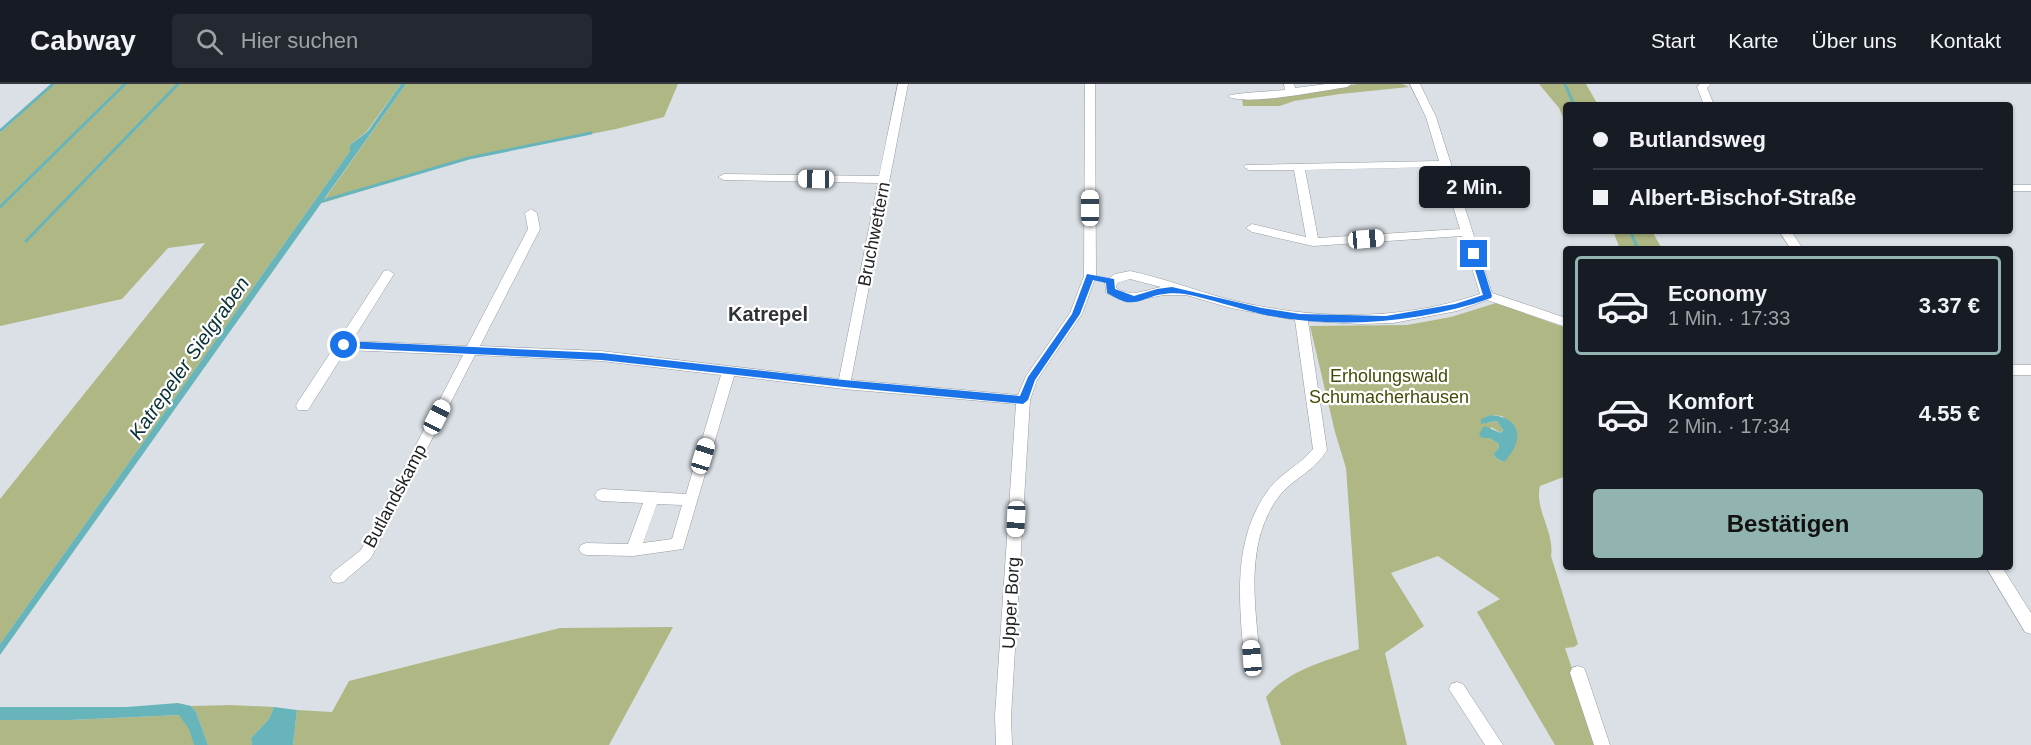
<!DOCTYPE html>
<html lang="de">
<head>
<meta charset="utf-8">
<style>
  :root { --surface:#171b24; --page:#242831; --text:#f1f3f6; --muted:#9ea1a6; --line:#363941; --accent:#92b4b1 }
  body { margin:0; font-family:Helvetica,sans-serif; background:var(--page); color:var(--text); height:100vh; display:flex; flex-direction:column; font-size:22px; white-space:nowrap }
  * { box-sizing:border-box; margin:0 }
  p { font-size:20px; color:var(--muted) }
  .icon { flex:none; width:33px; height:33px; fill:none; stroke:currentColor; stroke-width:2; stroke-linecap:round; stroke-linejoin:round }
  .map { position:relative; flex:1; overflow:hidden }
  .drawer { position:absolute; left:1563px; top:162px; width:450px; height:324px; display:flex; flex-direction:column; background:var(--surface); border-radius:6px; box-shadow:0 2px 4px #0004 }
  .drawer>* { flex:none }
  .hud { position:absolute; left:1563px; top:18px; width:450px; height:132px; border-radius:6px; box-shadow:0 2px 4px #0004; display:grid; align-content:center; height:132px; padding:0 30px; background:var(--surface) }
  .end { position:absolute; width:27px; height:27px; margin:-14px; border:8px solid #1a73e8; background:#fff; box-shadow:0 0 0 3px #fff }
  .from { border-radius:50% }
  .bubble { position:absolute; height:42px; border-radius:6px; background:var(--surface); box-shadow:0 2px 4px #0004; font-size:20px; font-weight:700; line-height:42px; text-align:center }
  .car { position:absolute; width:18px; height:36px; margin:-18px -9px; border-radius:8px; box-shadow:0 0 4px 2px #0007; background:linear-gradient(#fff 24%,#345 0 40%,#fff 0 76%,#345 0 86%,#fff 0) }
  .hud b { display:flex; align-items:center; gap:21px; height:57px; font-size:22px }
  .hud b+b { border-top:2px solid var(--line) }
  .hud i { width:15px; height:15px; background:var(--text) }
  ul { padding:10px 0 0; list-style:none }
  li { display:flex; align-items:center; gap:18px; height:99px; margin:0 12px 9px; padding:0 18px; border:3px solid transparent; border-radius:6px }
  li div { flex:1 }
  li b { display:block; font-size:22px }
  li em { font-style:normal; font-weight:700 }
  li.on { border-color:var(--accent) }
  li>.icon { width:54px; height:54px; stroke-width:1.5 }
  .button { display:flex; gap:12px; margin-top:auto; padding:12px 30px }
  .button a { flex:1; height:69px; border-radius:6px; background:var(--accent); color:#111; font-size:24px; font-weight:700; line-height:69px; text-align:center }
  header { display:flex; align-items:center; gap:36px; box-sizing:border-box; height:84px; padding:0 30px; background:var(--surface); border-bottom:2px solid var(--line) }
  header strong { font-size:28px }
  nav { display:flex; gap:33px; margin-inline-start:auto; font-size:21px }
  .search { width:420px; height:54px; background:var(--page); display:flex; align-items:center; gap:15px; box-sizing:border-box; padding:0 21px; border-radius:6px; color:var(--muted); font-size:22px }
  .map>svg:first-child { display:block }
  .green { fill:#afb884; fill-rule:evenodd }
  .water { fill:#67b5bb }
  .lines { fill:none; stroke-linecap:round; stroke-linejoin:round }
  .stream { stroke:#67b5bb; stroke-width:3 }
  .street-casing { stroke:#969ba0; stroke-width:1 }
  .street { fill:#fff; fill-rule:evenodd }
  .route { fill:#1a73e8 }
  .labels { text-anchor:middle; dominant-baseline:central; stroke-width:4.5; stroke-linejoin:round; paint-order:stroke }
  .street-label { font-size:18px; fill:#1e2022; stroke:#fff }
  .park-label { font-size:18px; fill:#434b06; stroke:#fff }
  .neighbourhood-label { font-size:20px; font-weight:bold; fill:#2f3438; stroke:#fff }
  .water-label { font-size:20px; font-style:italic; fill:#093134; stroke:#fff }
</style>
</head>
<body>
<header>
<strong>Cabway</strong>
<div class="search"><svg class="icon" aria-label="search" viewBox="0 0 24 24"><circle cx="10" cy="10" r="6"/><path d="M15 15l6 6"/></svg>Hier suchen</div>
<nav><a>Start</a><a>Karte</a><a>Über uns</a><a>Kontakt</a></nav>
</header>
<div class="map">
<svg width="2031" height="661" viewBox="0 0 2031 661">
  <rect width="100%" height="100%" fill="#dae0e5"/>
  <path class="green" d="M 54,0 L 401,0 L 367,47 L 350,61 L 350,67 L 0,560 L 0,415 L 205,159 L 168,164 L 122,215 L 0,242 L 0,49 Z
    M 406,0 L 678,0 L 664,33 L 616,45 L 472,73 L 322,119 Z
    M 1357,0 L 1402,0 L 1409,3 L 1340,10 L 1294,17 L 1280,22 L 1243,22 L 1242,14 L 1295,10 Z
    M 1539,0 L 1586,0 L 1598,21 L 1566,21 L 1566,40 L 1559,24 Z
    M 1613,147 L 1652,147 L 1662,165 L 1620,165 Z
    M 1496,219 L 1566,244 L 1566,392 L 1540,402 C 1534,425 1555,448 1551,472 L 1578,560 L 1574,563 L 1565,564 L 1598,661 L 1555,661 L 1477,528 L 1500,515 L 1438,472 L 1391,489 L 1424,542 L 1385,569 L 1407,661 L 1281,661 L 1266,613 C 1289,585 1327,577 1359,565 L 1346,384 L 1335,348 L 1310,242 L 1407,241 L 1451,233 ZM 1491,331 L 1502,332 L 1516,344 L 1504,378 L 1496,374 L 1493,370 L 1499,364 L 1498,359 L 1489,354 L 1491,343 L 1501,349 L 1503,345 L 1497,337 L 1487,339 Z
    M 673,543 L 609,661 L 293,661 L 297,626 L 332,628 L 349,597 L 560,544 Z
    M 231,621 L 274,623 L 269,635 L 251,654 L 252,661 L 208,661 L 196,628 L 191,622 Z
    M 180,631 L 190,645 L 194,661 L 0,661 L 0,636 L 70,636 Z"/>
  <path class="water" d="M 401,0 L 406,0 L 0,571 L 0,560 L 350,67 L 350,61 L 368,47 Z
    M 1491,331 C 1523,334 1524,357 1504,378 L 1496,374 L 1493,370 L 1499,364 L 1498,359 L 1489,354 L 1482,354 L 1479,350 L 1484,342 L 1501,349 L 1503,346 L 1497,337 L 1481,340 L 1481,335 Z
    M 178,619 L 191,622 L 196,628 L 208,661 L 194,661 L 189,645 L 179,631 L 70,636 L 0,636 L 0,623 L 127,623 Z
    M 274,623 L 297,626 L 293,661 L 252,661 L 251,654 L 269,635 Z"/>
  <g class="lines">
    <path class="stream" d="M 1565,0 L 1574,21
      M 0,47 L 53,0
      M 319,118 L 469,74 L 591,49
      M 0,123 L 125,0
      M 1630,147 L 1638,165
      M 26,157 L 178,0"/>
    <defs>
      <path id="street" d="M 898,0 L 908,0 L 851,296 L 1018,311 L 1026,292 L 1070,229 L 1084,192 L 1085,0 L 1095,0 L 1096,192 L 1082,230 L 1037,296 L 1030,316 L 1011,632 L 1012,661 L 996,661 L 995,632 L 1016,320 L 844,305 L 734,292 L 683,465 L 633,472 L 586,471 L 581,469 L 579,465 L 581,461 L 586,459 L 628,460 L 643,419 L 602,417 L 597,415 L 595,411 L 597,407 L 602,405 L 686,410 L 721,291 L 601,277 L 475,271 L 371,474 L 343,498 L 338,499 L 333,498 L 330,493 L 333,488 L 361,466 L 463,271 L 346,266 L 308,326 L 298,326 L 296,322 L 298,318 L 384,187 L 388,186 L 394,190 L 352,257 L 467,262 L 528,145 L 525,129 L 531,125 L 537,129 L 540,145 L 480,262 L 601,267 L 839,295 L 878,99 L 724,96 L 718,93 L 724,90 L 879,92 ZM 657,420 L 682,421 L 672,455 L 643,459 Z
        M 1284,0 L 1294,0 L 1295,4 L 1326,0 L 1352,0 L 1347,3 C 1325,6 1243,23 1228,12 C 1233,9 1275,7 1285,6 Z
        M 1410,0 L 1420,0 L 1436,33 L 1492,209 L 1566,234 L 1566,243 L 1487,216 L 1457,227 L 1393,239 L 1360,240 L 1308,237 L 1327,366 C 1316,386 1294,394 1280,411 C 1244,457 1255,521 1260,574 L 1258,579 L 1252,581 L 1246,579 L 1244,574 C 1239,516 1232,455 1269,405 C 1281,389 1300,381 1313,365 L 1295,236 L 1231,224 L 1186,211 L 1164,211 L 1127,218 L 1106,209 L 1105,197 L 1115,190 L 1130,187 C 1163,194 1194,206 1227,215 C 1311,236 1398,238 1480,210 L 1462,152 L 1313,162 L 1252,148 L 1246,144 L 1252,140 L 1306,153 L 1294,86 L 1249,86 L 1244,83 L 1245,81 L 1439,77 L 1426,33 ZM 1441,83 L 1460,145 L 1318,154 L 1305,86 ZM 1130,195 L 1161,203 C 1145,206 1131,214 1116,204 L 1117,199 Z
        M 1700,0 L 1711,0 L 1707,4 L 1714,21 L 1704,21 L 1697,3 Z
        M 2010,101 L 2031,101 L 2031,107 L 2010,107 Z
        M 1779,147 L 1791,147 L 1803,165 L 1791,165 Z
        M 2010,281 L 2031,281 L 2031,291 L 2010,291 Z
        M 1986,483 L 2002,483 L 2031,529 L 2031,550 L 2025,548 Z
        M 1578,582 L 1584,584 L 1586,589 L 1610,661 L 1594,661 L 1570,589 L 1572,584 Z
        M 1457,598 L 1463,600 L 1503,661 L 1485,661 L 1449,605 L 1451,600 Z"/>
    </defs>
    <use href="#street" class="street-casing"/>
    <use href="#street" class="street"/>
  </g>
  <path class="route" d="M 1474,167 L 1479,170 L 1492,212 L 1491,214 C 1421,239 1333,246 1261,230 C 1236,224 1211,215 1185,210 C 1177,209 1167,209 1158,211 C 1148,213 1138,220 1127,218 C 1120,217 1113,212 1107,209 L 1106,199 L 1093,196 L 1080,230 L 1035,296 L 1028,316 L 1023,320 L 844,303 L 602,276 L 344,264 L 339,261 L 344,257 L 602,269 L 844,296 L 1020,312 L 1028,293 L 1072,230 L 1087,190 L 1114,195 L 1115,205 L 1134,212 L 1157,205 L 1172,203 L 1262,224 L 1300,230 L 1386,232 L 1455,220 L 1483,211 L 1470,170 Z"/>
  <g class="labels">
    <g class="street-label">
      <text transform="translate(874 150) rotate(-79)">Bruchwettern</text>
      <text transform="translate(395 412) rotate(-62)">Butlandskamp</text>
      <text transform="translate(1011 519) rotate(-87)">Upper Borg</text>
    </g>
    <g class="park-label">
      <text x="1389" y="292">Erholungswald<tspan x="1389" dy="21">Schumacherhausen</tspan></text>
    </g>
    <g class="neighbourhood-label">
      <text x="768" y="230">Katrepel</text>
    </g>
    <g class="water-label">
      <text transform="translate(189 274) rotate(-55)">Katrepeler Sielgraben</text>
    </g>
  </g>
</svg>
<i class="end from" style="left:344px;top:261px"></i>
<i class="end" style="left:1474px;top:170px"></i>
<div class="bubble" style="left:1419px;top:82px;width:111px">2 Min.</div>
<i class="car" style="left:816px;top:95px;rotate:271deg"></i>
<i class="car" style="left:1090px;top:124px;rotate:0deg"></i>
<i class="car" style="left:1366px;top:155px;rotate:85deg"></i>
<i class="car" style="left:437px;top:333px;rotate:27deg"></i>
<i class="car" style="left:703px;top:372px;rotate:17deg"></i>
<i class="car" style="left:1016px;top:435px;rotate:183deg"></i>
<i class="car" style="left:1252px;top:574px;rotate:355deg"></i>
<div class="hud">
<b><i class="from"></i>Butlandsweg</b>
<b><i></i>Albert-Bischof-Straße</b>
</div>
<section class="drawer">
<ul>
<li class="on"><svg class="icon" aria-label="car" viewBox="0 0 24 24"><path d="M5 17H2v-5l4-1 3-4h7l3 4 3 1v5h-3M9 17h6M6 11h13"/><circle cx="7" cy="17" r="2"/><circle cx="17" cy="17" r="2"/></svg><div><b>Economy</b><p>1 Min. · 17:33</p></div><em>3.37 €</em></li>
<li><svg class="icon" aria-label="car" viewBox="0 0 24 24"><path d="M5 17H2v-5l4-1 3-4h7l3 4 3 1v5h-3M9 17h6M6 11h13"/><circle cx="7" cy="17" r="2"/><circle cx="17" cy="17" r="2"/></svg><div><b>Komfort</b><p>2 Min. · 17:34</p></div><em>4.55 €</em></li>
</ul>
<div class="button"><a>Bestätigen</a></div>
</section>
</div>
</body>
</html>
